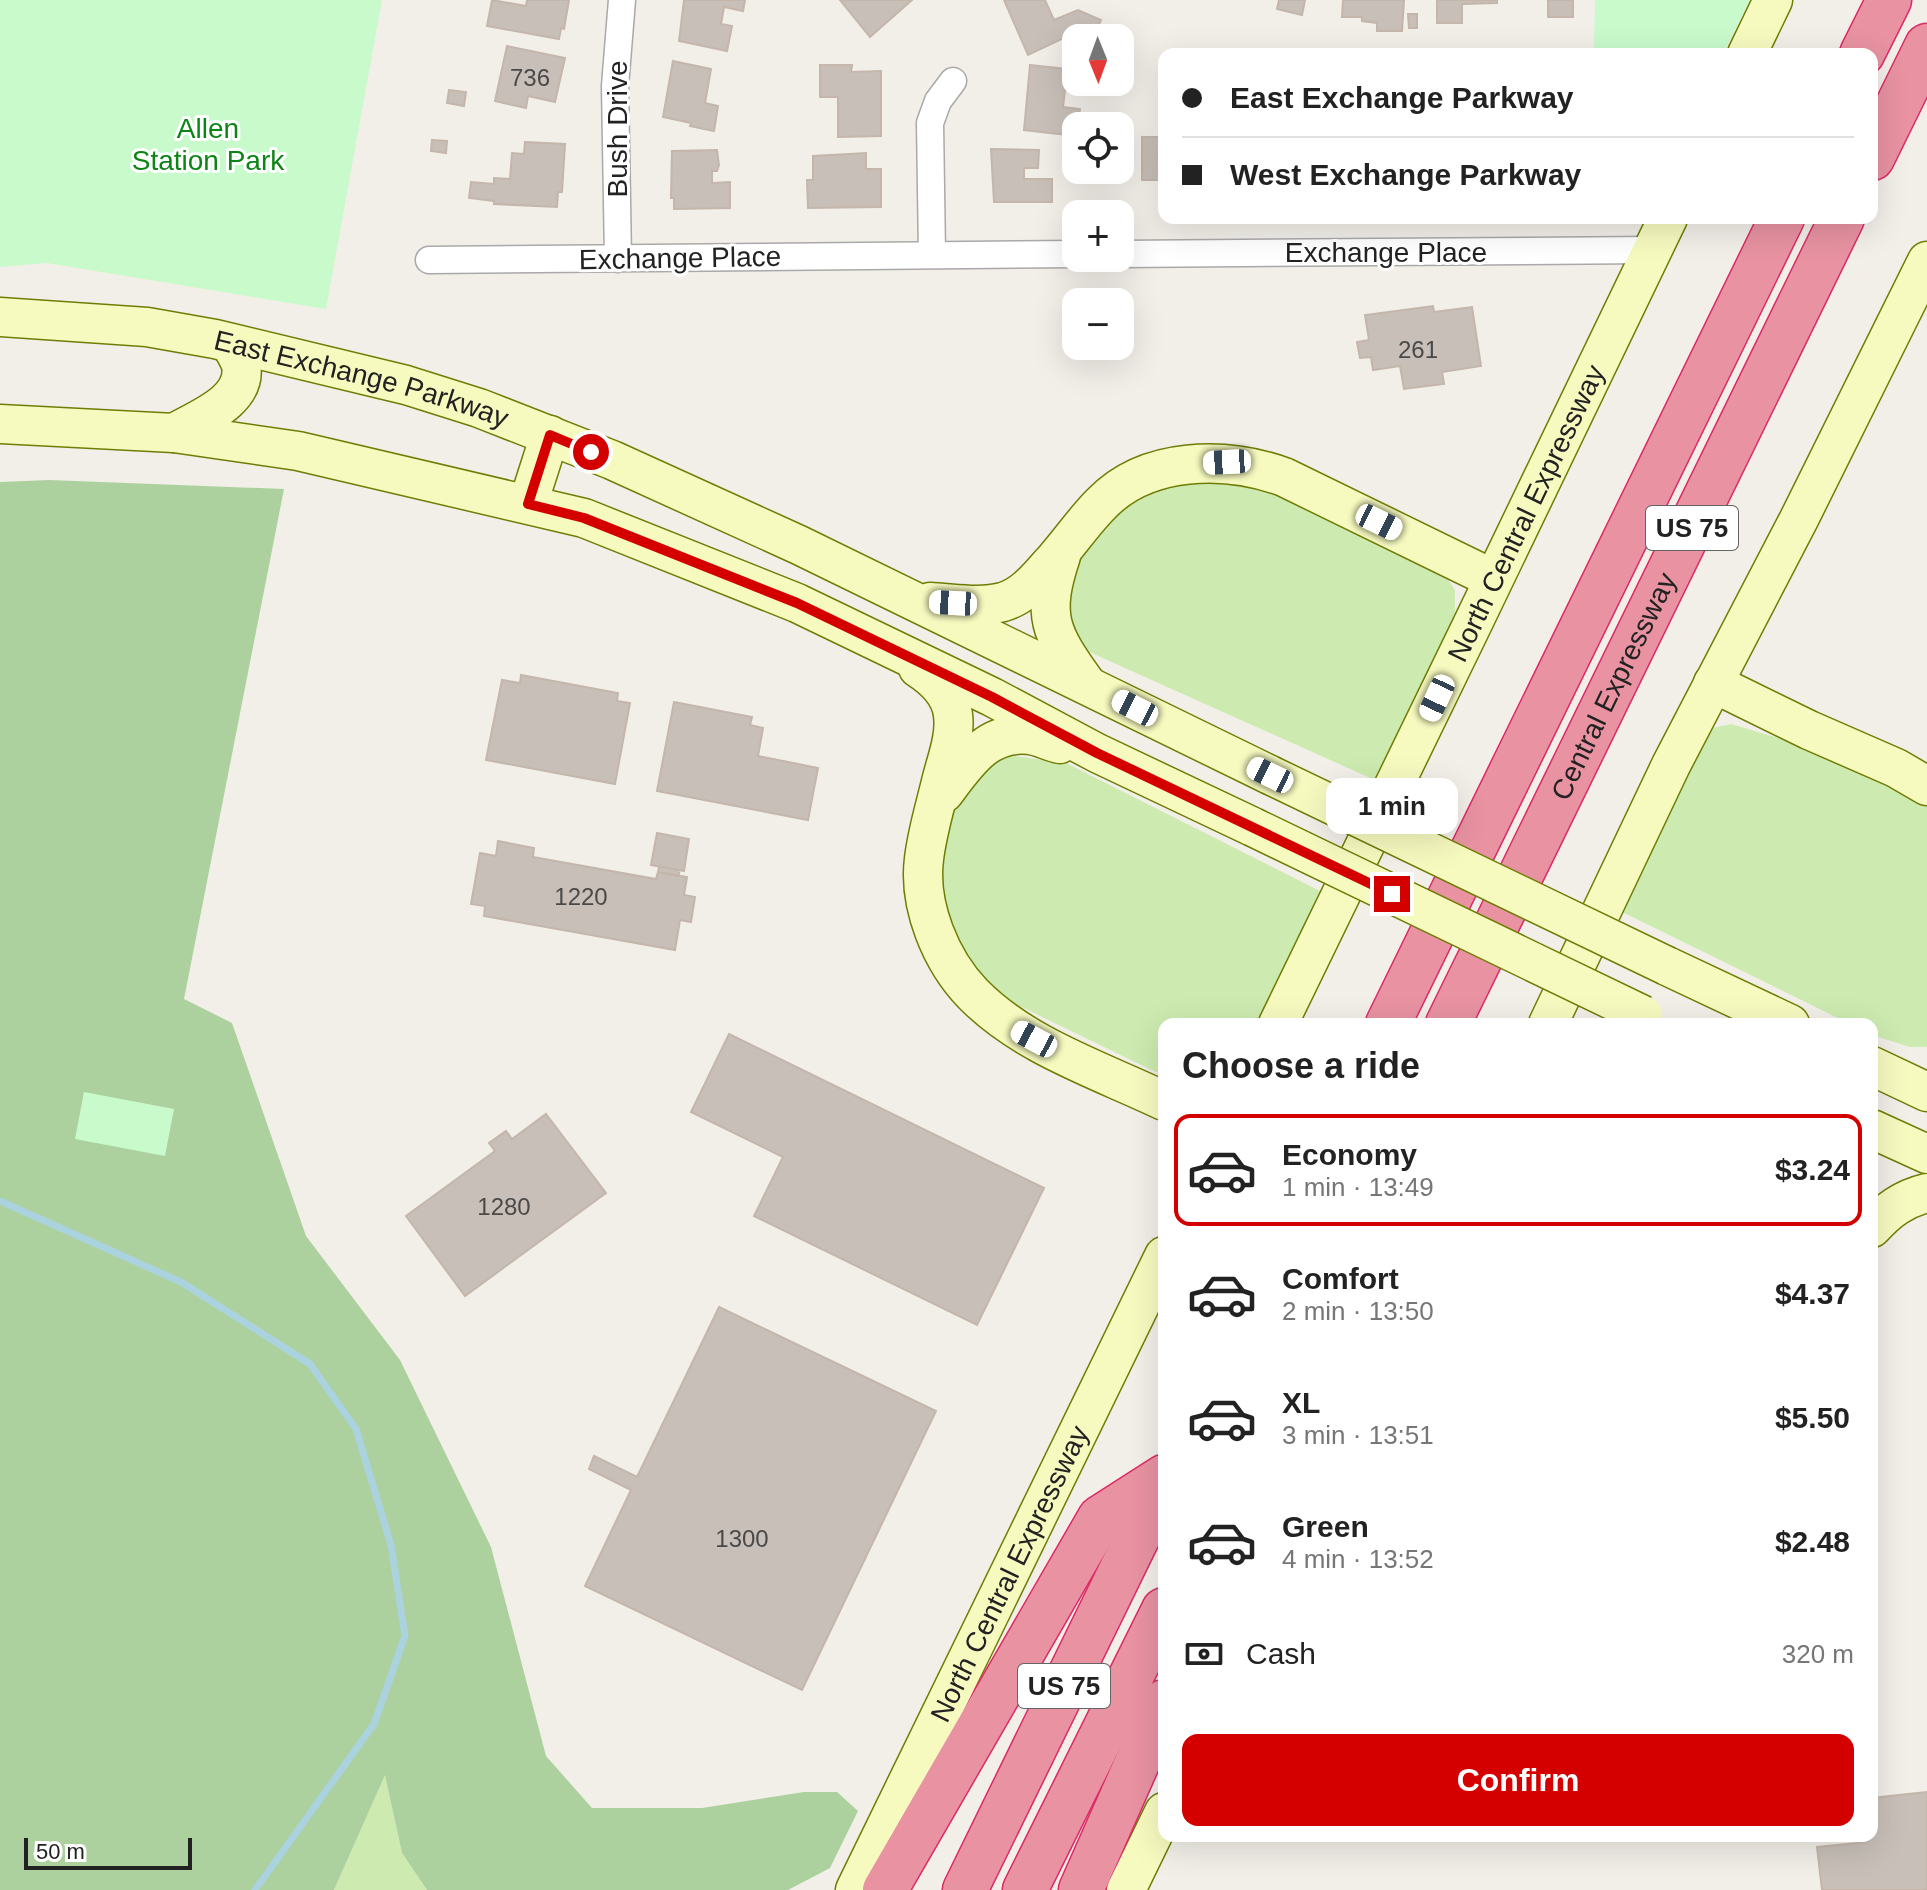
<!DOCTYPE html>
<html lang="en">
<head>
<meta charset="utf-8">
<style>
  :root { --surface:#fff; --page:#f2f2f2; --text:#222; --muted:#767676; --line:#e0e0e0; --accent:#d40000 }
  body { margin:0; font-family:Arial,sans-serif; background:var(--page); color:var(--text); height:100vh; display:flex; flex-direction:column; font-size:30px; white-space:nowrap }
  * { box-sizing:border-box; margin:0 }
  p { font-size:26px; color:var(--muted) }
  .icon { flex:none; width:44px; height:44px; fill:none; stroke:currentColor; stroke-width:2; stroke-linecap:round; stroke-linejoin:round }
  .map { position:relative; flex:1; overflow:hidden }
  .sheet { position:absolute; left:1158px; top:1018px; width:720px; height:824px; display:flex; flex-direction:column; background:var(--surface); border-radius:16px; box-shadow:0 8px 32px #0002 }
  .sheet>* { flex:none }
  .banner { position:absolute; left:1158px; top:48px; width:720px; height:176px; border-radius:16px; box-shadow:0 8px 32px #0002; display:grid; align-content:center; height:176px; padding:0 24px; background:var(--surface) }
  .needle { width:52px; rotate:179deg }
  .controls { position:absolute; left:1062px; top:24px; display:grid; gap:16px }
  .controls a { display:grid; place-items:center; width:72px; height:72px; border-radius:16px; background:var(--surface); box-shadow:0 8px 32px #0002; font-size:40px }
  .scale { position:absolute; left:24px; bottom:20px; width:168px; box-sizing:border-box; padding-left:8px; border:4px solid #222; border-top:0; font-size:22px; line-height:28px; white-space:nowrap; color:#222; -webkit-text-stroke:6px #fff; paint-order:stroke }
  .end { position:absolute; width:36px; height:36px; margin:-18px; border:10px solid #d40000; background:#fff; box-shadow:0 0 0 4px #fff }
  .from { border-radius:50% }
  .bubble { position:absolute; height:56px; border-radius:16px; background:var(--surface); box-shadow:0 8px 32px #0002; font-size:26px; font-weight:600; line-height:56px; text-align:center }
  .car { position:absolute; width:24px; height:48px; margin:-24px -12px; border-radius:10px; box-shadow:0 0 6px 2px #0007; background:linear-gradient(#fff 24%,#345 0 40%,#fff 0 76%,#345 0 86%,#fff 0) }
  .banner b { display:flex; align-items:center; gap:28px; height:76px; font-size:30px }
  .banner b+b { border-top:2px solid var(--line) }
  .banner i { width:20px; height:20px; background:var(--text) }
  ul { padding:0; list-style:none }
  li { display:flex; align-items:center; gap:24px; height:112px; margin:0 16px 12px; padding:0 8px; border:4px solid transparent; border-radius:16px }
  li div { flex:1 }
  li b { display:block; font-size:30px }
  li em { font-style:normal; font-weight:600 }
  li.on { border-color:var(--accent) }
  li>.icon { width:72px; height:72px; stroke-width:1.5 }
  h2 { padding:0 24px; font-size:36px; line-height:96px }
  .pay { display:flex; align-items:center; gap:20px; height:88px; padding:0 24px; font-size:30px }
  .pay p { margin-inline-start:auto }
  .primary-button { display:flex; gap:16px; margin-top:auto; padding:16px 24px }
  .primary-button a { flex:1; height:92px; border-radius:16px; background:var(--accent); color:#fff; font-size:32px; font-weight:600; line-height:92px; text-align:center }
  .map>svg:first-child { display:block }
  .grass { fill:#cdebb0 }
  .forest { fill:#add19e }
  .park { fill:#c8facc }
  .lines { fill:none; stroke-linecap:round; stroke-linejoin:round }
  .stream { stroke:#aad3df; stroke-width:7 }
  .building { fill:#c7bfb8; stroke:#c4b6ab; stroke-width:2 }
  .minor-casing { stroke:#a9a9a9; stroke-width:29 }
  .secondary-casing { stroke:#707d05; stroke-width:41 }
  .motorway-casing { stroke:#dc2a67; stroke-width:47 }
  .minor { stroke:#fff; stroke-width:26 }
  .secondary { stroke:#f7fabf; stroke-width:38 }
  .motorway { stroke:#e892a2; stroke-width:44 }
  .secondary-bridge-casing { stroke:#707d05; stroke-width:41; stroke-linecap:butt }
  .secondary-bridge { stroke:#f7fabf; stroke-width:38 }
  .route { stroke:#d40000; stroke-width:10 }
  .labels { text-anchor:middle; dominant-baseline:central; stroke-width:6; stroke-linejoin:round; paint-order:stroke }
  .number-label { font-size:24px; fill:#4b4948 }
  .shield { fill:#fff; stroke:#646464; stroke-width:2 }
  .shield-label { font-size:26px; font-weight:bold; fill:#222 }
  .park-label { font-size:28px; fill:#0c8416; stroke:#fff }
  .street-label { font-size:28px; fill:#222; stroke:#fff }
</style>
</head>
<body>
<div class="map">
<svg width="1927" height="1890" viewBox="0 0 1927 1890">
  <rect width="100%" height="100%" fill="#f2efe9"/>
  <path class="grass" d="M 1207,475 L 1256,482 L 1442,571 L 1455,590 L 1455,616 L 1377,781 L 1076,646 L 1061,617 L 1082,545 L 1136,498 L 1171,484 Z
    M 1731,724 L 1835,755 L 1927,803 L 1927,1047 L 1910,1047 L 1872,1035 L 1872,1024 L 1850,1024 L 1612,907 L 1708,729 Z
    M 993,753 L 1066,763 L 1322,892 L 1256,1024 L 1164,1024 L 1164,1076 L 1007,1000 L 978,973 L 957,941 L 941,905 L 942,836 L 961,784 Z
    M 385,1774 L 402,1853 L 427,1890 L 334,1890 Z"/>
  <path class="forest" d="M 49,480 L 284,489 L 184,999 L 232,1023 L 306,1236 L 400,1360 L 491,1547 L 546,1756 L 592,1808 L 702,1808 L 804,1792 L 837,1792 L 858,1811 L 830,1868 L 788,1890 L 427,1890 L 402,1853 L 385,1775 L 334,1890 L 0,1890 L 0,482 Z"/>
  <path class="park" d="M 0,0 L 382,0 L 326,309 L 47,263 L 0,267 Z
    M 1595,0 L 1750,0 L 1723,54 L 1594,54 Z
    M 84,1092 L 174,1109 L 165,1156 L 75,1139 Z"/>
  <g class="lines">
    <path class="stream" d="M 0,1201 L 181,1282 L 310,1364 L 356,1429 L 391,1545 L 405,1636 L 374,1724 L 255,1890"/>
  </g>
  <path class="building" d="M 492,0 L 526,6 L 527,0 L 569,0 L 564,29 L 561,28 L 559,39 L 487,26 Z
    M 684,0 L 745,0 L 743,11 L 724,7 L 721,24 L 732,26 L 727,51 L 679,41 Z
    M 840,0 L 912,0 L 870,37 Z
    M 1004,0 L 1045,0 L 1054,20 L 1078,10 L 1101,20 L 1093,38 L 1070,35 L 1028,55 Z
    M 1279,0 L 1305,0 L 1302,15 L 1277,9 Z
    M 1343,0 L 1404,0 L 1402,31 L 1377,31 L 1377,23 L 1362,21 L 1362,17 L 1342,17 Z
    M 1437,0 L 1497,0 L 1497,3 L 1462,4 L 1462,23 L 1437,23 Z
    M 1548,0 L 1573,0 L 1573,17 L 1548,17 Z
    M 1408,14 L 1417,14 L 1417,28 L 1409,28 Z
    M 507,46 L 565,58 L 555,102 L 528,96 L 526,108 L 495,101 Z
    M 673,61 L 711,69 L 705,103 L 718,106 L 714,131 L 690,126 L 691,123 L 663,117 Z
    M 820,65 L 852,65 L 851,72 L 881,71 L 881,136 L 838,137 L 838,97 L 820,97 Z
    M 1030,65 L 1076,70 L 1076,82 L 1083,82 L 1082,92 L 1065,90 L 1063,107 L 1080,109 L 1076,136 L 1024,130 Z
    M 449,90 L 466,92 L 464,106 L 447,103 Z
    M 1142,137 L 1164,137 L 1164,183 L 1159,183 L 1159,180 L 1142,180 Z
    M 432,140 L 447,141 L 446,153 L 431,151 Z
    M 525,142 L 565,144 L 562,192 L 558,192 L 557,207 L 494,204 L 494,201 L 469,198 L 471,182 L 494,184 L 494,178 L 510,179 L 512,153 L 524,154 Z
    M 991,149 L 1039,150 L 1038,168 L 1024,168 L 1024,179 L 1052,179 L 1052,202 L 994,202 Z
    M 717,150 L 719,165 L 717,171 L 712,171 L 712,183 L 730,182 L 730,208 L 674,209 L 674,198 L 671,198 L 672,151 Z
    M 866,153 L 866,169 L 881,169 L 881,207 L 808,208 L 807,180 L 813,180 L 813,156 Z
    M 1433,306 L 1434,312 L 1472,307 L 1481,366 L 1442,372 L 1444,384 L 1404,389 L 1400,366 L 1373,370 L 1371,357 L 1360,358 L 1357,342 L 1369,340 L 1365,315 Z
    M 521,675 L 618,693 L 617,701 L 630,703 L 615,784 L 486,760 L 502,680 L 520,683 Z
    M 674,702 L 752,717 L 750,725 L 763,728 L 758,756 L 818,768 L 808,820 L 657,791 Z
    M 657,833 L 689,839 L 684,871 L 651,865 Z
    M 498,841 L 534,848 L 533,857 L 656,879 L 658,872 L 687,877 L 684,895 L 695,897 L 691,922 L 680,920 L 675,950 L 484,916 L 485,906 L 471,904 L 480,853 L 496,856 Z
    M 659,867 L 680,870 L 678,876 L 658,872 Z
    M 729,1034 L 1044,1188 L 977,1325 L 754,1216 L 783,1157 L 691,1112 Z
    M 546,1114 L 606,1193 L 465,1296 L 406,1216 L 495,1151 L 489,1143 L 506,1131 L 512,1139 Z
    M 719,1307 L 936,1411 L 802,1690 L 585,1586 L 631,1490 L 589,1469 L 594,1456 L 637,1477 Z
    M 1927,1792 L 1927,1890 L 1822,1890 L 1817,1847 L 1868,1842 L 1867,1836 L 1872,1836 L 1872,1798 Z"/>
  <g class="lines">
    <defs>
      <path id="minor" d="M 1120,254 L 1653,250
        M 932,255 L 930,123 L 938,101 L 953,81
        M 618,259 L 615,86 L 622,0
        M 429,260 L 1076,254"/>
      <g id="secondary">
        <path d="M 1747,54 L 1773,0"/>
        <path id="s1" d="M 0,317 L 147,327 L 215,339 L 406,385 L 479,408 L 612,460 L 799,545 L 1270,775"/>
        <path d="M 0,424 L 174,433 L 298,451 L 584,518 L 797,603 L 992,697 L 1097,753 L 1253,827"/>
        <path d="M 174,433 C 198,419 248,401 241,365 C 239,358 233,349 230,343"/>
        <path d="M 528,504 L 550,435"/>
        <path d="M 1061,556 C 1041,616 1050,633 1086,683"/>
        <path d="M 930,602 C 954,603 979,608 1003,602 C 1026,595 1038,577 1054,560 C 1070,542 1084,521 1101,504 C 1147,456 1226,456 1284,477 L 1493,579"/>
        <path d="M 918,668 C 935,679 951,694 953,715 C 956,737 946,761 941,782 C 935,807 927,833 924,859 C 918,906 941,961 973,994 C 1024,1046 1099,1070 1164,1101"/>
        <path d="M 1713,683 L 1809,730 L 1896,768 L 1927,786"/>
        <path d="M 944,793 C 966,764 987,730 1029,735 C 1039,736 1050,742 1060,744"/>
        <path d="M 1667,966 L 1790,1024"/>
        <path id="s2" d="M 1278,1024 C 1410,756 1538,487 1668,218"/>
        <path d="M 1548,1024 L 1671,765 L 1799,519 L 1927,261"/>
        <path d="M 1872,1066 L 1927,1092"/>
        <path d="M 1872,1129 L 1927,1154"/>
        <path d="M 1872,1228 C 1888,1210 1903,1199 1927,1193"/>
        <path id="s3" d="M 855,1890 L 1164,1256"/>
        <path d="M 1126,1890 L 1164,1812"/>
      </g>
      <g id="motorway">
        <path d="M 1862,54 L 1889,0"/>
        <path d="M 1872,158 L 1927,46"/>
        <path d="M 1388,1024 L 1782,218"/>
        <path id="s4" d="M 1448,1024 L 1842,218"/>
        <path d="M 885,1890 L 1100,1518 L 1164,1477"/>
        <path d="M 965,1890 L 1164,1483"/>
        <path d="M 1025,1890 L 1164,1610"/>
        <path d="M 1081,1890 L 1164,1702"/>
      </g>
    </defs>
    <use href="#minor" class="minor-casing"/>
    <use href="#secondary" class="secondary-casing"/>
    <use href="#motorway" class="motorway-casing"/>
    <use href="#minor" class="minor"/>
    <use href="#secondary" class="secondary"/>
    <use href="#motorway" class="motorway"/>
    <defs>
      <path id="secondary-bridge" d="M 1270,775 L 1667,966
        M 1253,827 L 1643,1015"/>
    </defs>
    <use href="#secondary-bridge" class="secondary-bridge-casing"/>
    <use href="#secondary-bridge" class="secondary-bridge"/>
  </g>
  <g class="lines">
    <path class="route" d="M 591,452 L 550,435 L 528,504 L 584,518 L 797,603 L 992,697 L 1097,753 L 1392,894"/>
  </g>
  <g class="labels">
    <g class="number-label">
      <text x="530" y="77">736</text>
      <text x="1418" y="349">261</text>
      <text x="581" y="896">1220</text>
      <text x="504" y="1206">1280</text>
      <text x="742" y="1538">1300</text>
    </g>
    <g class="shield">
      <rect x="1646" y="506" width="92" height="44" rx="6"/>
      <rect x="1018" y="1664" width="92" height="44" rx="6"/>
    </g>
    <g class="shield-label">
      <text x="1692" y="528">US 75</text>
      <text x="1064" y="1686">US 75</text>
    </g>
    <g class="park-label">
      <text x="208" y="128">Allen<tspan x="208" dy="32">Station Park</tspan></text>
    </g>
    <g class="street-label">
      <text transform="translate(617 129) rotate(-90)">Bush Drive</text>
      <text x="1386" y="252">Exchange Place</text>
      <text transform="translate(680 258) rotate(-1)">Exchange Place</text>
      <text stroke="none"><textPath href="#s1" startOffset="368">East Exchange Parkway</textPath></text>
      <text stroke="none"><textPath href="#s2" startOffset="568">North Central Expressway</textPath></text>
      <text stroke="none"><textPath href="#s4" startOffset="376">Central Expressway</textPath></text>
      <text stroke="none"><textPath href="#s3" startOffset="352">North Central Expressway</textPath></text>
    </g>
  </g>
</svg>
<div class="controls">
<a><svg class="needle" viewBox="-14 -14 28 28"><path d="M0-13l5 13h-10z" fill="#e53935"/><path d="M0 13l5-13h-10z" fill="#767676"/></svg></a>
<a><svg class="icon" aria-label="locate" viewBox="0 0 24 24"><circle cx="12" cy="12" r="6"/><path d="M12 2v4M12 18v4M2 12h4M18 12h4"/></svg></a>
<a>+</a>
<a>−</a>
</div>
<div class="scale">50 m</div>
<i class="end from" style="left:591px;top:452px"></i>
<i class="end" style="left:1392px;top:894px"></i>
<div class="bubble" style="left:1326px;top:778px;width:132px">1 min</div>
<i class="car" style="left:1227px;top:462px;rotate:267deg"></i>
<i class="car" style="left:1379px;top:522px;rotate:116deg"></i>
<i class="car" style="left:953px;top:603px;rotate:273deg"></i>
<i class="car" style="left:1437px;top:698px;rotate:205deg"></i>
<i class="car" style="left:1135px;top:708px;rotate:297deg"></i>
<i class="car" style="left:1270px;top:775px;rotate:296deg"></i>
<i class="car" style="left:1034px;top:1039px;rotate:298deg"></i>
<div class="banner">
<b><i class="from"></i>East Exchange Parkway</b>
<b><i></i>West Exchange Parkway</b>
</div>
<section class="sheet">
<h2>Choose a ride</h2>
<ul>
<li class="on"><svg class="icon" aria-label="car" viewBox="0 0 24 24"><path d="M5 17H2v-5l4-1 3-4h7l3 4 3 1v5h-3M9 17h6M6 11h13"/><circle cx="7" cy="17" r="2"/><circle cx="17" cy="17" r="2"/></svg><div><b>Economy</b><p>1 min · 13:49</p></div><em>$3.24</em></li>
<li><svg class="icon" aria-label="car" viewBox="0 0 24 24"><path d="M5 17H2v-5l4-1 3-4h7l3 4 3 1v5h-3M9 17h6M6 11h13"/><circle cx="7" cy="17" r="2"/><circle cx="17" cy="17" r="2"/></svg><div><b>Comfort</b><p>2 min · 13:50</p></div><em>$4.37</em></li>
<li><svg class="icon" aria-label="car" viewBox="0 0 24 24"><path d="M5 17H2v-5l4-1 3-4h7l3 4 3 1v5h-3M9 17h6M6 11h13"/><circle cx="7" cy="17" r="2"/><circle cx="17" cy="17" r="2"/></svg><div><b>XL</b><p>3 min · 13:51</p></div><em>$5.50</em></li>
<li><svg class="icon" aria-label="car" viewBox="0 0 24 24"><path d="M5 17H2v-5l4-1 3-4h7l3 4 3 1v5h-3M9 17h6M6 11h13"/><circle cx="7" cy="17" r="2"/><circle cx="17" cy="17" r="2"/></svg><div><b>Green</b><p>4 min · 13:52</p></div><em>$2.48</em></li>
</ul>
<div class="pay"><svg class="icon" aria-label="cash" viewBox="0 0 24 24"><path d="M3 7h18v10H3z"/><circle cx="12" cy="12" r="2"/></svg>Cash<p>320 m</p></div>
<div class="primary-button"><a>Confirm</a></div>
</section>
</div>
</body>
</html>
